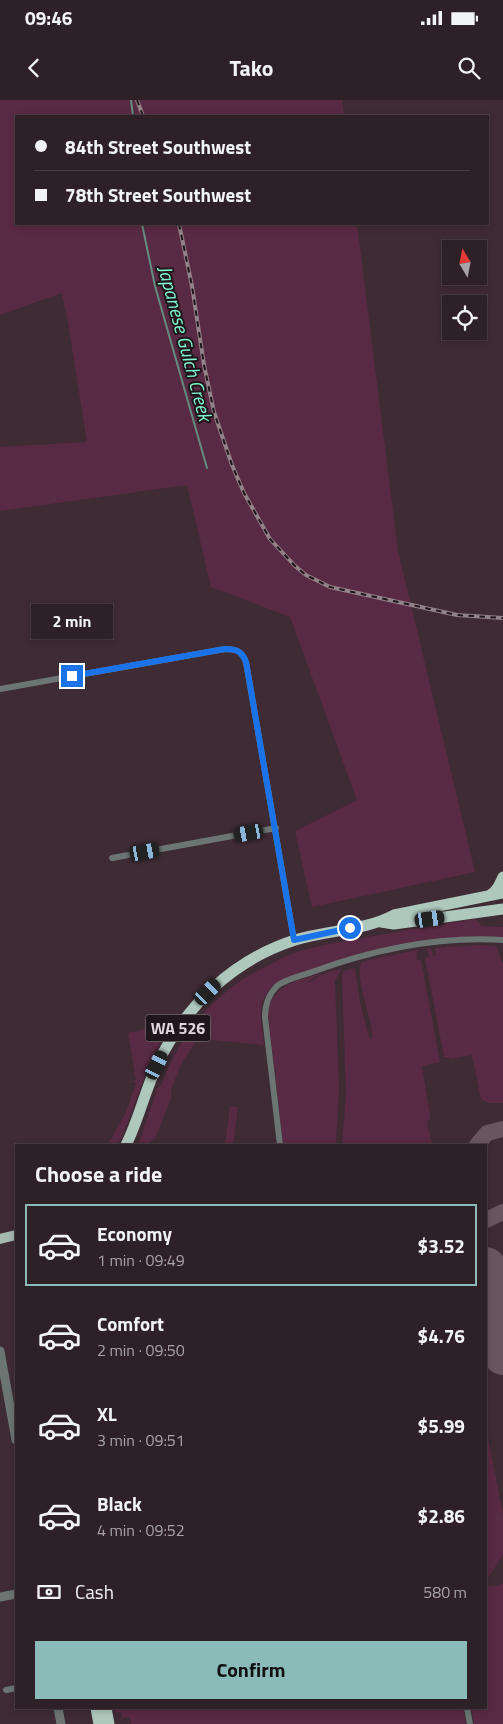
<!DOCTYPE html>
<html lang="en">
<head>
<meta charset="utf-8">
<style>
  :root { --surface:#2e2027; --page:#36282f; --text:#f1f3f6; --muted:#a7a3a7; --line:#493e44; --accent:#8bbbb9 }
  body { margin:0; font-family:"Titillium Web",sans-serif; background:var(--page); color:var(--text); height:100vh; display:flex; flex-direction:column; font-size:19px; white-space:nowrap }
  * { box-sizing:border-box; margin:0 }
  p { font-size:16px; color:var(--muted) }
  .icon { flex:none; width:28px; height:28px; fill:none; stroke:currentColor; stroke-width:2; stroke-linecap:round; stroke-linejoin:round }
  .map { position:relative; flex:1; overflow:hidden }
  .side { position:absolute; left:15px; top:1044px; width:472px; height:565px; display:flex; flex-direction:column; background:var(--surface); border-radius:0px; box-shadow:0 2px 8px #0003,0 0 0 1px var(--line) }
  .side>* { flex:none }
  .top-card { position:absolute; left:15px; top:15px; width:474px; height:110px; border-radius:0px; box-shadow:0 2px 8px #0003,0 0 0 1px var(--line); display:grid; align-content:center; height:110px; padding:0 20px; background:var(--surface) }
  .needle { width:32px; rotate:350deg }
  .tools { position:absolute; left:442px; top:140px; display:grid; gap:10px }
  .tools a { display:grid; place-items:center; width:45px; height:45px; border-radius:0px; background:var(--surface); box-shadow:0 2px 8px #0003,0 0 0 1px var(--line); font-size:25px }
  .end { position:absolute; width:22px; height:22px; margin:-11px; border:6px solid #1a73e8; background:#fff; box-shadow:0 0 0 2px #fff }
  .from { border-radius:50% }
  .bubble { position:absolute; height:35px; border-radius:0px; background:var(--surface); box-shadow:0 2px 8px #0003,0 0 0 1px var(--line); font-size:16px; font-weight:700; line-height:35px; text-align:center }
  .car { position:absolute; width:15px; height:30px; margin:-15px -8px; border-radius:6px; box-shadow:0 0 4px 1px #0007; background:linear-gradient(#222 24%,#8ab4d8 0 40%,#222 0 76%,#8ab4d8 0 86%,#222 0) }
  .top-card b { display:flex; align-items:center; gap:18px; height:48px; font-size:19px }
  .top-card b+b { border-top:1px solid var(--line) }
  .top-card i { width:12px; height:12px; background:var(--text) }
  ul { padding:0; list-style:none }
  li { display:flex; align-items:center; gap:15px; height:82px; margin:0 10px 8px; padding:0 10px; border:2px solid transparent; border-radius:0px }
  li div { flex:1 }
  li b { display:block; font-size:19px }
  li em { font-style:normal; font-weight:700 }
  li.on { border-color:var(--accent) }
  li>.icon { width:45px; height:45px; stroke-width:1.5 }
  h2 { padding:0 20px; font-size:22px; line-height:60px }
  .pay { display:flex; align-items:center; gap:12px; height:55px; padding:0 20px; font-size:19px }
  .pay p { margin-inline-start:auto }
  .action { display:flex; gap:10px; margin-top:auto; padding:10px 20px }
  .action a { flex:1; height:58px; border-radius:0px; background:var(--accent); color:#111; font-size:20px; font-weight:700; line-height:58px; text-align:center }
  .status { display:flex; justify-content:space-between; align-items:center; height:35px; padding:0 25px; background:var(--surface); direction:ltr }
  .status svg { height:14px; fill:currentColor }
  header { display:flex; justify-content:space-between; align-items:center; height:65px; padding:0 20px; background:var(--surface); font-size:22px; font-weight:700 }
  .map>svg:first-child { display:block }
  .green { fill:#592a43 }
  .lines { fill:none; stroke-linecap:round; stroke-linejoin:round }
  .stream { stroke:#638d80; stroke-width:2 }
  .taxiway { stroke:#68565e; stroke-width:16 }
  .runway { stroke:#68565e; stroke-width:40 }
  .minor { stroke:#6b7672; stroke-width:6 }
  .tertiary { stroke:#6b7672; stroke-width:9 }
  .primary { stroke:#a4bab1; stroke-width:10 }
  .trunk { stroke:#afc8be; stroke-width:11 }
  .rail-casing { stroke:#928289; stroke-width:4 }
  .rail { stroke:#1f161b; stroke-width:2; stroke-dasharray:5.5; stroke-linecap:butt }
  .route { stroke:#1a73e8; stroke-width:6 }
  .labels { text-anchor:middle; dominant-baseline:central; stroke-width:4; stroke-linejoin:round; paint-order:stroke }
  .shield { fill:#1f161b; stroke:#a89ca1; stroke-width:1 }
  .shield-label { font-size:16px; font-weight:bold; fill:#e2d5db }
  .water-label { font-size:19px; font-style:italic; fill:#81fad1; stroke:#1f161b }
</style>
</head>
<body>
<div class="status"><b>09:46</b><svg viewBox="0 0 49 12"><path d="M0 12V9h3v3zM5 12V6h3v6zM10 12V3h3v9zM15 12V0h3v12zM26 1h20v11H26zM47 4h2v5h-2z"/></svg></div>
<header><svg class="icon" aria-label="back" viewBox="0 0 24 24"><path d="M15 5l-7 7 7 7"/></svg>Tako<svg class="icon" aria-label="search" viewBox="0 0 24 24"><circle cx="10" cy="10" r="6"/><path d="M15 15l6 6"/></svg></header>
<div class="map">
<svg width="503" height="1624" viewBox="0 0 503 1624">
  <rect width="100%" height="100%" fill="#3e2b34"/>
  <path class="green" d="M 0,0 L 342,0 L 344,16 L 16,16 L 16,124 L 357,124 L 398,451 L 475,772 L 312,807 L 295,731 L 357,700 L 290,517 L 211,487 L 187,385 L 0,411 L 0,347 L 87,342 L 67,217 L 62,193 L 0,215 Z
    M 475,819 L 482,826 L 503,827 L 503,838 L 476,836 L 434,839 L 279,881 C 254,898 261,919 264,945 L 203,939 L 201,935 L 184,959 L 177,974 L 171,990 L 171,998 L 155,1039 L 150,1042 L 149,1045 L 138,1045 L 158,987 L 161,986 C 181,930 218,888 273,863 C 284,857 296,851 308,849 C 323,845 345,841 362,838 C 400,831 437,825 475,819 Z
    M 478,845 L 496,846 L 502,863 L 503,863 L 503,1003 L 489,1003 L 481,999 L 472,955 L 450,959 L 448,957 L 444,957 L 425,858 L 429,857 L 427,849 L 431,848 L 433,856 L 436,856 L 435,848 Z
    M 418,850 L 419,851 L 416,853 L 417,860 L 421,860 L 440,962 L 422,966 L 430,1015 L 430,1020 L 427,1021 L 432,1045 L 342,1045 L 346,994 L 342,877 L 343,871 L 355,868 L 360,903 L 369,937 L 372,939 C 373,917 355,883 361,863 L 368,860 Z
    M 342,868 L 335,881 L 339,989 L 336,1041 L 337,1045 L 283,1045 L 275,974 L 276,970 L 274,968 L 268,913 C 273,884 297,881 322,873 L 307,882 L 308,883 L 323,874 Z
    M 160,926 L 168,928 L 151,960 L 122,1037 L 117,1045 L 108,1045 L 127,1010 L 136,983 L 131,982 L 136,980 L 128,933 Z
    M 230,1006 L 238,1007 L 233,1045 L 225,1045 Z
    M 486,1327 L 503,1415 L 503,1455 L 486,1481 Z
    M 503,1483 L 503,1624 L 474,1624 L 471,1608 L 486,1608 L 486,1486 L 497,1486 Z
    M 115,1608 L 463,1608 L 466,1624 L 131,1624 L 130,1617 L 122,1618 L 121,1612 L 116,1613 L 114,1611 Z"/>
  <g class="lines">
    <path class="stream" d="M 131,0 L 133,16
      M 142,124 L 155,186 L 207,368"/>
    <path class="taxiway" d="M 477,1045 L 487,1033 L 503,1029
      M 486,1120 L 503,1112
      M 486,1180 L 489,1185"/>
    <path class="runway" d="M 486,1167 L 503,1255"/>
    <path class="minor" d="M 0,589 L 225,549 C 236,549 242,551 246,562 L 294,840
      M 112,758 L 276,728
      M 280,1045 L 265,917 C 265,905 268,895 277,886 C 286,879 301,876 312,872 C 372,850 439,836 503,840
      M 6,1590 L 16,1588
      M 467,1608 L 470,1624"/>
    <path class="tertiary" d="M 0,1251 L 16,1340
      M 0,1497 L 16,1494
      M 58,1608 L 61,1624"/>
    <path class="primary" d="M 0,1139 L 16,1135"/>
    <path class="trunk" d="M 490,795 C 497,791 500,784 503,777
      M 381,822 L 394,824 L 503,809
      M 126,1045 C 139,1019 145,990 158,963 C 186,905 233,860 295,840 C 327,830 364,831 394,815 L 503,793
      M 96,1608 L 99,1624
      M 106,1608 L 109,1624"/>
    <defs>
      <path id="rail" d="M 137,0 L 143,16
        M 179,124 L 192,186 L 204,265 L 214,312 L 232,365 L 244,393 L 270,439 L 295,466 L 306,475 L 330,487 L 457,515 L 503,518"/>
    </defs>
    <use href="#rail" class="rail-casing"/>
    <use href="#rail" class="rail"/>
  </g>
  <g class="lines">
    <path class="route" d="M 72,576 L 225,549 C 236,549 242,551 246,562 L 294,840 L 350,828"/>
  </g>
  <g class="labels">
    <rect class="shield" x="145.5" y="914.5" width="65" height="27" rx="4"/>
    <g class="shield-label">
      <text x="178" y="928">WA 526</text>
    </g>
    <g class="water-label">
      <text transform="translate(186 243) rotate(75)">Japanese Gulch Creek</text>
    </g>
  </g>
</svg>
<div class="tools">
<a><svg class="needle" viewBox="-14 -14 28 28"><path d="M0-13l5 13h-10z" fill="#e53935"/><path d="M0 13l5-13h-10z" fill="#a7a3a7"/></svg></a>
<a><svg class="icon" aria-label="locate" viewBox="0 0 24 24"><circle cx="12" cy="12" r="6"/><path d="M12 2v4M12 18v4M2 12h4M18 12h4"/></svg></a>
</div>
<i class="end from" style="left:350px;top:828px"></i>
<i class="end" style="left:72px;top:576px"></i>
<div class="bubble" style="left:31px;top:504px;width:82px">2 min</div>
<i class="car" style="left:249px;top:733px;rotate:260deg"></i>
<i class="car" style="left:145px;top:752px;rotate:80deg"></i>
<i class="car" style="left:430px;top:819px;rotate:82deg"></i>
<i class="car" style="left:208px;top:892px;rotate:45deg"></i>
<i class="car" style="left:157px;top:965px;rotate:27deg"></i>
<div class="top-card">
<b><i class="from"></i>84th Street Southwest</b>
<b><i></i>78th Street Southwest</b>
</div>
<section class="side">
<h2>Choose a ride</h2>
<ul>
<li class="on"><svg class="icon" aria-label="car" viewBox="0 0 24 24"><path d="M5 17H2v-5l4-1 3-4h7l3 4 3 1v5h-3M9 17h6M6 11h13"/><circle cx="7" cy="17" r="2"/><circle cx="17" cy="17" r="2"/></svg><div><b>Economy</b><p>1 min · 09:49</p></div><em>$3.52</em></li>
<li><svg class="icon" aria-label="car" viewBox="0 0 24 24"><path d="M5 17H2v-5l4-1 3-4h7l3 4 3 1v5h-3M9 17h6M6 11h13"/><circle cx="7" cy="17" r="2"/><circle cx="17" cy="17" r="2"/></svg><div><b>Comfort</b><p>2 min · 09:50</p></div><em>$4.76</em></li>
<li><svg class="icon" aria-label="car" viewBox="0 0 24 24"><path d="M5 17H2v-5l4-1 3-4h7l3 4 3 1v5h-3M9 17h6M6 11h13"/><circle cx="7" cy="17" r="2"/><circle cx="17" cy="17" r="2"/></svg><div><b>XL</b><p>3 min · 09:51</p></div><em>$5.99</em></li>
<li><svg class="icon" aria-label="car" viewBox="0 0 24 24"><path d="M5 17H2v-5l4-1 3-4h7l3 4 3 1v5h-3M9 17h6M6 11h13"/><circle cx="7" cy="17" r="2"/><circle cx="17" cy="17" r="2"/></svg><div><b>Black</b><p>4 min · 09:52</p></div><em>$2.86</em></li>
</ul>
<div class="pay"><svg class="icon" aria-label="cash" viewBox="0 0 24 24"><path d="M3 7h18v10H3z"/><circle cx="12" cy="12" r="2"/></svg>Cash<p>580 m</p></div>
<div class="action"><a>Confirm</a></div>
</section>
</div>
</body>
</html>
